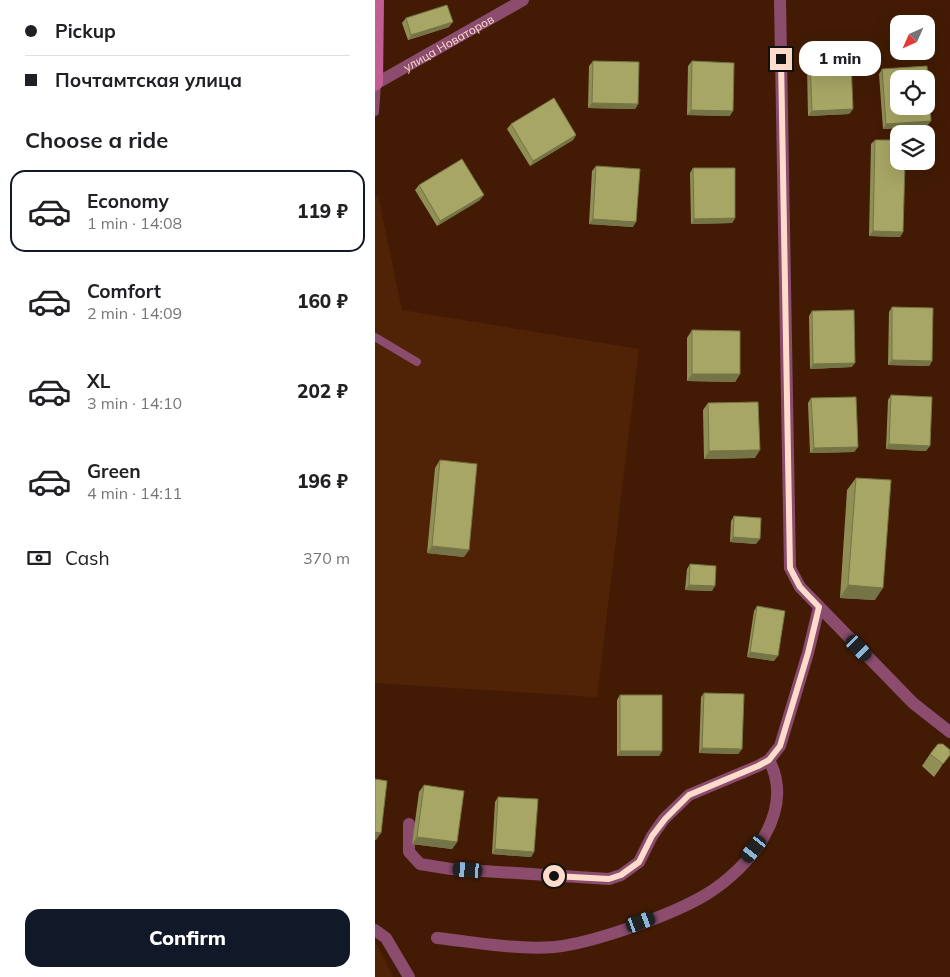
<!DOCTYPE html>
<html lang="en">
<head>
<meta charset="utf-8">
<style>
  :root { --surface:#fff; --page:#f6f6f6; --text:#202124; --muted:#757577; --line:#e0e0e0; --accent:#111827 }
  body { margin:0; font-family:Mulish,sans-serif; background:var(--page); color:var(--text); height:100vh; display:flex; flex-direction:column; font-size:19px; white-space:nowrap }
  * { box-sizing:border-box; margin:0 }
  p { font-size:16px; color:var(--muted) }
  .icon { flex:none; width:28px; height:28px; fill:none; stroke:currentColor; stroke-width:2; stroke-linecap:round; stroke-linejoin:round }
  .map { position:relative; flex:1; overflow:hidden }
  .drawer { display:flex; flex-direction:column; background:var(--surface); width:375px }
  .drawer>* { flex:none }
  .banner { display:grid; align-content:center; height:110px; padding:0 25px; background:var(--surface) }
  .needle { width:32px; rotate:225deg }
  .buttons { position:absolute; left:515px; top:15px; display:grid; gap:10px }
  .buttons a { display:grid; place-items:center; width:45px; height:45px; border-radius:10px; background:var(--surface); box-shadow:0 5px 20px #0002; font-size:25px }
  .end { position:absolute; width:22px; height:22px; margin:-11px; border:6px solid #fedccb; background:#111; box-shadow:0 0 0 2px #111 }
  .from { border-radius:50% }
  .bubble { position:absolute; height:35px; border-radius:15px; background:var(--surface); box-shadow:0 5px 20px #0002; font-size:16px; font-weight:800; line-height:35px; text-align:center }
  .car { position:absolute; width:15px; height:30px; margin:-15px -8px; border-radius:6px; box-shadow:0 0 4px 1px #0007; background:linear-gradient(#222 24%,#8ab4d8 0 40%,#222 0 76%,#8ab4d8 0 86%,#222 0) }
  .banner b { display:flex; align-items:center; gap:18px; height:48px; font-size:19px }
  .banner b+b { border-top:1px solid var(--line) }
  .banner i { width:12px; height:12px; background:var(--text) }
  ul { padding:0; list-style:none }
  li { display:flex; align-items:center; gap:15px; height:82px; margin:0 10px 8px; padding:0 15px; border:2px solid transparent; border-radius:15px }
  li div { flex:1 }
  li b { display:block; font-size:19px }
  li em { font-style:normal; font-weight:800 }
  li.active { border-color:var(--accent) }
  li>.icon { width:45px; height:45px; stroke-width:1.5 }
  h2 { padding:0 25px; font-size:22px; line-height:60px }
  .pay { display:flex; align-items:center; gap:12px; height:55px; padding:0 25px; font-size:19px }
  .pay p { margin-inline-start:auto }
  .cta { display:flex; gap:10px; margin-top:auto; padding:10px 25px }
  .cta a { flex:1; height:58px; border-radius:15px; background:var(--accent); color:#fff; font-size:20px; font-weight:800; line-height:58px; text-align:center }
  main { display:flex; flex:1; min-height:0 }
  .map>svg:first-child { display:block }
  .built { fill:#502307 }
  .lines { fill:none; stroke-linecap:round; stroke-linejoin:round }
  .lane { stroke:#8b4c6e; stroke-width:8 }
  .street { stroke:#8b4c6e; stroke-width:12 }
  .secondary { stroke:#c25e95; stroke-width:12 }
  .wall { fill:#908f56 }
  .shaded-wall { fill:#757446 }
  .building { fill:#a7a664; stroke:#757446; fill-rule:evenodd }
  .route { stroke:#fedccb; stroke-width:6 }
  .labels { text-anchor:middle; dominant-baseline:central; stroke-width:5; stroke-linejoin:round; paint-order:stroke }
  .street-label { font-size:12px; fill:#fedccb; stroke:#431b04 }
</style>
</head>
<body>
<main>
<section class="drawer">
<div class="banner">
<b><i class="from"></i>Pickup</b>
<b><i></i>Почтамтская улица</b>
</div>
<h2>Choose a ride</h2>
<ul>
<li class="active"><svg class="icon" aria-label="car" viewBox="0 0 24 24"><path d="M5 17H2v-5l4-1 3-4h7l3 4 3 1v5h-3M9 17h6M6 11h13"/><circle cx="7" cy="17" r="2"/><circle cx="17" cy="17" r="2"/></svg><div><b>Economy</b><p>1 min · 14:08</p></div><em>119 ₽</em></li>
<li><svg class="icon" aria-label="car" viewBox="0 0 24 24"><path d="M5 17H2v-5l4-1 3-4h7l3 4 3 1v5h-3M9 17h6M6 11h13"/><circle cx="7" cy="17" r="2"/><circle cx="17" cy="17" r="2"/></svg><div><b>Comfort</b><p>2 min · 14:09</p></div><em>160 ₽</em></li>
<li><svg class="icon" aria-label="car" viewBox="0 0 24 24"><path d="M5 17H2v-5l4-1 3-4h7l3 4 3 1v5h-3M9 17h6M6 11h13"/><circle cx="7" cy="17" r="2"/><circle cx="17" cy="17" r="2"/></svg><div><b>XL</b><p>3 min · 14:10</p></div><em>202 ₽</em></li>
<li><svg class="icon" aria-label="car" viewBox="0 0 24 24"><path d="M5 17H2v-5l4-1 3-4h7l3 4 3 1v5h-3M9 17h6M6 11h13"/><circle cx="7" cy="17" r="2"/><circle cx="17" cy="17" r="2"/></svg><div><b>Green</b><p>4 min · 14:11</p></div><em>196 ₽</em></li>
</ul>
<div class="pay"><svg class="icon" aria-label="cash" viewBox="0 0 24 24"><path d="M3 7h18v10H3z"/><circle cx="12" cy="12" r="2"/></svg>Cash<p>370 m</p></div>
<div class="cta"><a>Confirm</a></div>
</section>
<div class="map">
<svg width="575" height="977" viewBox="0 0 575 977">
  <rect width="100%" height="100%" fill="#431b04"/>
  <path class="built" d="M 3,195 L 27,310 L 264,349 L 222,697 L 0,683 L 0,198 Z
    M 0,944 L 2,945 L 18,977 L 0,977 Z"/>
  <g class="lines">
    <path class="lane" d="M 0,112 L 2,83
      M 0,337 L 42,362"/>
    <g class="street">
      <path d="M 405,0 L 415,568 L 425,587 L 538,703 L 575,732"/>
      <path id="s1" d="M 2,83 L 148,0"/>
      <path d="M 34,824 L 34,852 L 45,864 L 76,869 L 234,879 L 246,875 L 264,862 L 277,836 L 289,819 L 314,795 L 383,766 L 394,760 L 405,746 L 433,653 L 444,607"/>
      <path d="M 0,930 L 11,938 L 34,977"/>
      <path d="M 62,938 C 100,942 140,950 179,947 C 219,943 297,915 332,894 C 375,867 421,812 394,760"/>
    </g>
    <path class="secondary" d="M 0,85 L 2,83 L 3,0"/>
  </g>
  <path class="wall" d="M 31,18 L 74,27 L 33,40 L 27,23 Z
    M 218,61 L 263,104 L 260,109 L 213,108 L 214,66 Z
    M 317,61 L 355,116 L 312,115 L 313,66 Z
    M 435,62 L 478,109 L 474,114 L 433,116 L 432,67 Z
    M 507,69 L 552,126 L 508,129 L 504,74 Z
    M 136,124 L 201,135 L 198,140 L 155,166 L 132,129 Z
    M 500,140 L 528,232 L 525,237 L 494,236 L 496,144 Z
    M 221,166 L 258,227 L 214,224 L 217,171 Z
    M 318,168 L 360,218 L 357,223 L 316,224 L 315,173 Z
    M 44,185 L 105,200 L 62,226 L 40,190 Z
    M 517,307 L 557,361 L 554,366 L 513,365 L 514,312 Z
    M 437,311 L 477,367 L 435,369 L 434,316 Z
    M 317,330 L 365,374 L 360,382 L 312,381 L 312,338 Z
    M 516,395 L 551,451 L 511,449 L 513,400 Z
    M 436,398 L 483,447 L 479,452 L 435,453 L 433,403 Z
    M 333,403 L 380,458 L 329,459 L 328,410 Z
    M 65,460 L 89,557 L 52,553 L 60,468 Z
    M 481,478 L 500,600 L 465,598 L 472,490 Z
    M 359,516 L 381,544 L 355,542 L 356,521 Z
    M 315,564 L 337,591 L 310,590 L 312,569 Z
    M 382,606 L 399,661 L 372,657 L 379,611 Z
    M 329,693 L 367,749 L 363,754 L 324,753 L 326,697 Z
    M 245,695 L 287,751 L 284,756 L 242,756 L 242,700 Z
    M 575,750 L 566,767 L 559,777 L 547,766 L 555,754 Z
    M 49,785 L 82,842 L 77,849 L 37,844 L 44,792 Z
    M 123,797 L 159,852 L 156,857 L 117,854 L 120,802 Z"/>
  <path class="shaded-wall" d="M 78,22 L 74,27 L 33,40 L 36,35 Z
    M 217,103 L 263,104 L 260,109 L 213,108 Z
    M 478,109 L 474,114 L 433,116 L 437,111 Z
    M 316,110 L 358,111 L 355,116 L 312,115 Z
    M 556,121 L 552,126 L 508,129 L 511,124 Z
    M 201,135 L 198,140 L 155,166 L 158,161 Z
    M 109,195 L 105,200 L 62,226 L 65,221 Z
    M 360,218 L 357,223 L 316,224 L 319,219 Z
    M 218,219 L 261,222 L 258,227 L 214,224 Z
    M 498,231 L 528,232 L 525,237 L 494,236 Z
    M 517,360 L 557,361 L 554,366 L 513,365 Z
    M 480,363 L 477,367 L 435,369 L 438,364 Z
    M 317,374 L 365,374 L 360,382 L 312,381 Z
    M 514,444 L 555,446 L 551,451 L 511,449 Z
    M 483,447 L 479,452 L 435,453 L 439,448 Z
    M 385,450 L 380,458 L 329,459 L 334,451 Z
    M 358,537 L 385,539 L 381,544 L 355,542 Z
    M 57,546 L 94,550 L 89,557 L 52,553 Z
    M 314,585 L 340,586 L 337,591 L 310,590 Z
    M 473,585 L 508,588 L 500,600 L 465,598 Z
    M 375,652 L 403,656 L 399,661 L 372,657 Z
    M 327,748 L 367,749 L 363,754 L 324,753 Z
    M 245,751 L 287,751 L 284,756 L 242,756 Z
    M 0,832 L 6,833 L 1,840 L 0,840 Z
    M 42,837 L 82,842 L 77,849 L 37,844 Z
    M 120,849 L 159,852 L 156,857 L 117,854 Z"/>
  <path class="building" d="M 72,5 L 78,22 L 36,35 L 31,18 Z
    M 218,61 L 264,62 L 263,104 L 217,103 Z
    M 317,61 L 359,63 L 358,111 L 316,110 Z
    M 476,61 L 478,109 L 437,111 L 435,62 Z
    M 552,66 L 556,121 L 511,124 L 507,69 ZM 524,79 L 551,79 L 551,106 L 524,106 Z
    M 179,98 L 201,135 L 158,161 L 136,124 Z
    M 500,140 L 524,140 L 524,161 L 530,161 L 528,232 L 498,231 Z
    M 87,159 L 109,195 L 65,221 L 44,185 Z
    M 221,166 L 265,169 L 261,222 L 218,219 Z
    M 318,168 L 360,168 L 360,218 L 319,219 Z
    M 517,307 L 558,308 L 557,361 L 517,360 Z
    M 479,310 L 480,363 L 438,364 L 437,311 Z
    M 317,330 L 365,331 L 365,374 L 317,374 Z
    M 516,395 L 557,397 L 555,446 L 514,444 Z
    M 481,397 L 483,447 L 439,448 L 436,398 Z
    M 383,402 L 385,450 L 334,451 L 333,403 Z
    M 65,460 L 102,464 L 94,550 L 57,546 Z
    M 481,478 L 516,480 L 508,588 L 473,585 Z
    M 359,516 L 386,518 L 385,539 L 358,537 Z
    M 315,564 L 341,566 L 340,586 L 314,585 Z
    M 382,606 L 410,611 L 403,656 L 375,652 Z
    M 329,693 L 369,694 L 367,749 L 327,748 Z
    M 245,695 L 287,695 L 287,751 L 245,751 Z
    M 563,744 L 568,744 L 575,750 L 575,755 L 568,764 L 555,754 Z
    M 0,779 L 12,781 L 6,833 L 0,832 Z
    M 49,785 L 89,791 L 82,842 L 42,837 Z
    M 123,797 L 163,799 L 159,852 L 120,849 Z"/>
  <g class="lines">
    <path class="route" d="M 179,876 L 234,879 L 246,875 L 264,862 L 277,836 L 290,819 L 314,795 L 383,766 L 394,760 L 405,746 L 433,653 L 444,607 L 425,587 L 415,568 L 406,59"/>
  </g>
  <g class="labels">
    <g class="street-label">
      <text stroke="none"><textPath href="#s1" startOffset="82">улица Новаторов</textPath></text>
    </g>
  </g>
</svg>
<div class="buttons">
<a><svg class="needle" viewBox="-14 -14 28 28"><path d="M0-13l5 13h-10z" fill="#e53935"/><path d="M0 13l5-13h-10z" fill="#757577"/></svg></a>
<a><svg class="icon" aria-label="locate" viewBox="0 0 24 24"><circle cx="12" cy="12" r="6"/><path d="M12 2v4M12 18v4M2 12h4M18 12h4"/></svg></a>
<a><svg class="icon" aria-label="layers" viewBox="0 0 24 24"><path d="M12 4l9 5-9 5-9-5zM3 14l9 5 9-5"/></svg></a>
</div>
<i class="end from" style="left:179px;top:876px"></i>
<i class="end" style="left:406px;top:59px"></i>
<div class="bubble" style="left:424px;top:41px;width:82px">1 min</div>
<i class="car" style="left:484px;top:648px;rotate:136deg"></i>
<i class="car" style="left:379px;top:849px;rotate:219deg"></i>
<i class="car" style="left:93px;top:870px;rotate:274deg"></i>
<i class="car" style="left:266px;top:922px;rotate:70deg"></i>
</div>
</main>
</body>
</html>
